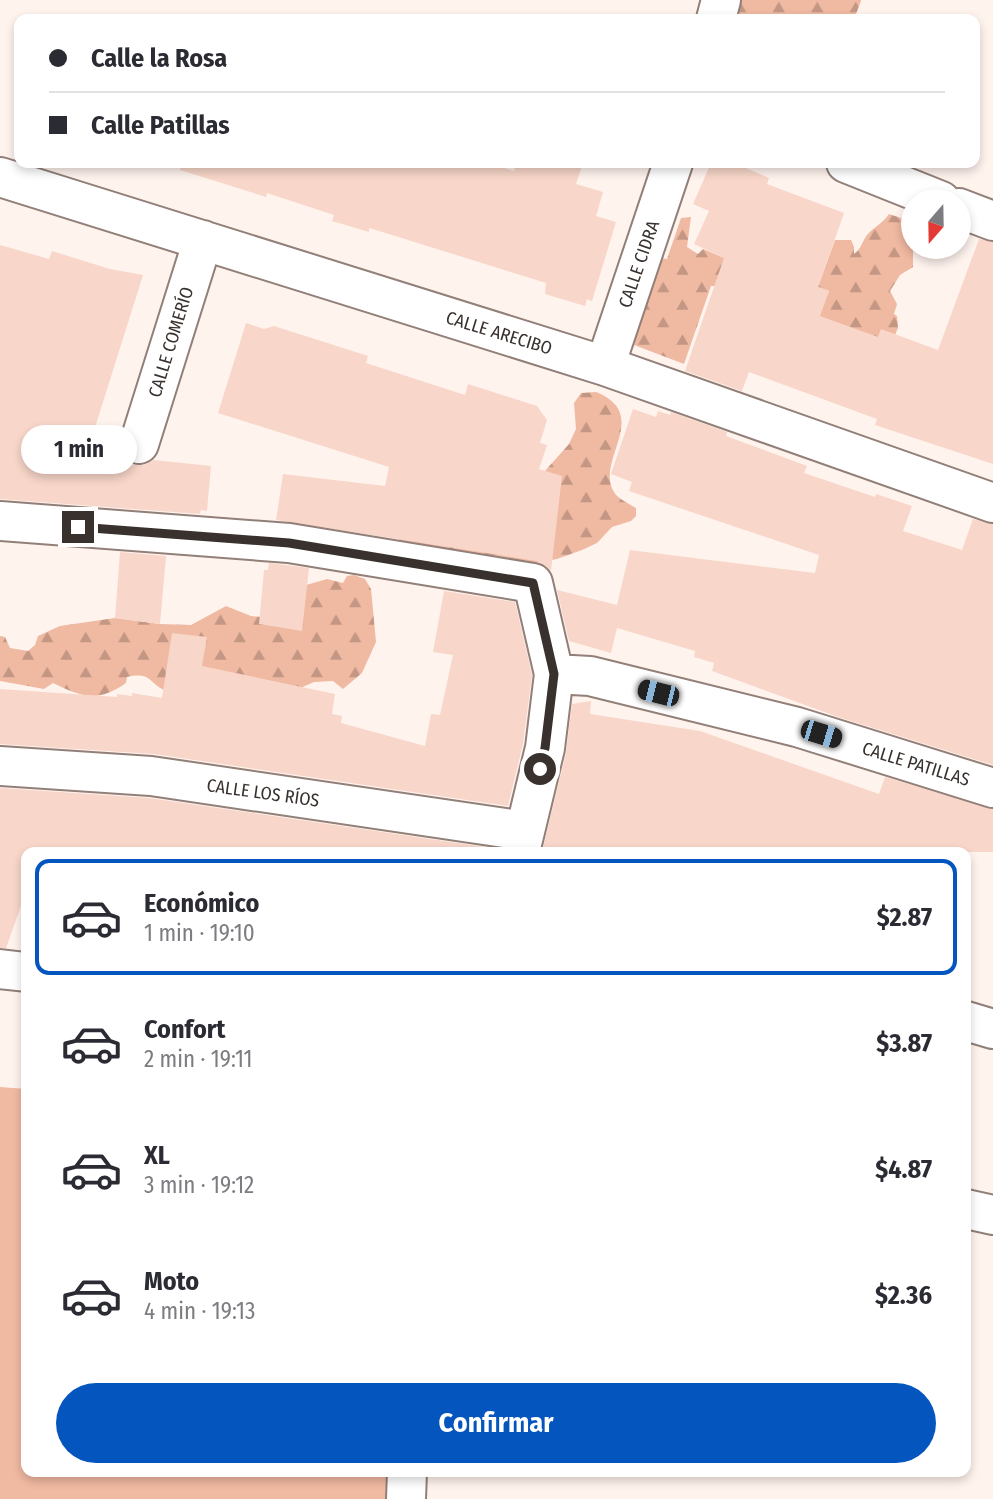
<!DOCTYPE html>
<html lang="es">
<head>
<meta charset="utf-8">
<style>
  :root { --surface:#fff; --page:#f2f2f3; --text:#2b2b33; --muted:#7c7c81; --line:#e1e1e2; --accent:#0455be }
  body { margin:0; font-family:"Fira Sans Condensed",sans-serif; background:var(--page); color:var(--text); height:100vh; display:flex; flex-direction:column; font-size:26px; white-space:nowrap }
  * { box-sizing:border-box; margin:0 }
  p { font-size:23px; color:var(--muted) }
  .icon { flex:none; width:38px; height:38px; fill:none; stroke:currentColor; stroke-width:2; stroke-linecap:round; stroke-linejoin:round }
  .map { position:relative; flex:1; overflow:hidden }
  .sheet { position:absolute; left:21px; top:847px; width:950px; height:630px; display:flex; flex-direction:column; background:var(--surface); border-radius:14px; box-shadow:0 4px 10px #0003 }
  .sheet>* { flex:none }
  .guide { position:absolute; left:14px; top:14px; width:966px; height:154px; border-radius:14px; box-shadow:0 4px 10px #0003; display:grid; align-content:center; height:154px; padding:0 35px; background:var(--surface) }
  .needle { width:46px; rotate:200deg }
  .buttons { position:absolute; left:901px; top:189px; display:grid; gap:14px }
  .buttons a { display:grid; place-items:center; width:70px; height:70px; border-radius:50%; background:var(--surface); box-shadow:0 4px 10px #0003; font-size:35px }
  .end { position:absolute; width:32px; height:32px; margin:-16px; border:9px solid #39312e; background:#fff; box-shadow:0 0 0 4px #fff }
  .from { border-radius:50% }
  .bubble { position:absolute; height:49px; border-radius:24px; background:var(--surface); box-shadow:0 4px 10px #0003; font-size:23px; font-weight:700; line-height:49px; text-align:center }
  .car { position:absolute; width:21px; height:42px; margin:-21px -10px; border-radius:9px; box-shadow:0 0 5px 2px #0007; background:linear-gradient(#222 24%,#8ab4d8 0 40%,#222 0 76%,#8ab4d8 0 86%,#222 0) }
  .guide b { display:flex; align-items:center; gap:24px; height:66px; font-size:26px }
  .guide b+b { border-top:2px solid var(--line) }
  .guide i { width:18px; height:18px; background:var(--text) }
  ul { padding:12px 0 0; list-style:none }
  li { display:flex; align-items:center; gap:21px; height:116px; margin:0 14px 10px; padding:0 21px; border:4px solid transparent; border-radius:14px }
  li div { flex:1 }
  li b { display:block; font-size:26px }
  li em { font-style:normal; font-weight:700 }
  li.selected { border-color:var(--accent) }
  li>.icon { width:63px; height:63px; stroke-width:1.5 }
  .primary-button { display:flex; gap:14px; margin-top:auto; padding:14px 35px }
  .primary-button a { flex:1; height:80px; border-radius:42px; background:var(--accent); color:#fff; font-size:28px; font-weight:700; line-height:80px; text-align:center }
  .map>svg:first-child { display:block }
  .grass { fill:#f0b9a2 }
  .forest { fill:url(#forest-firs) }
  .building { fill:#f8d6c9 }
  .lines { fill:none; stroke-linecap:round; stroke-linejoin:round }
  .minor-casing { stroke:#917f78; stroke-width:42 }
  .minor { stroke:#fff; stroke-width:38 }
  .route { stroke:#39312e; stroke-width:9 }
  .labels { text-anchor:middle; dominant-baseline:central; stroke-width:5; stroke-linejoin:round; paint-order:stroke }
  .street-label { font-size:18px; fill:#39312e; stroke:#fff }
</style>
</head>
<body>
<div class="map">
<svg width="993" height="1499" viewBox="0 0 993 1499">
  <defs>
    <pattern id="forest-firs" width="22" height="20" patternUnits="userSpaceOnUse" patternTransform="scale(1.75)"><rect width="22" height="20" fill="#f0b9a2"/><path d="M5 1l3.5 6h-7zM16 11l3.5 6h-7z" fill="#c39784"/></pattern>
  </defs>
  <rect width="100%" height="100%" fill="#fff3ee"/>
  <path class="grass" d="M 0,1087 L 26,1089 L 26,1472 L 411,1472 L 410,1499 L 0,1499 Z"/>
  <path class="forest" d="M 733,0 L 861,0 L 861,1 L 854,19 L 735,19 L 738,15 Z
    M 889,214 L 913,222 L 913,267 L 900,275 L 890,291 L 897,304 L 894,314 L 897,316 L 898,328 L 894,337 L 880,338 L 817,321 L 829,291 L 818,287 L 835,240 L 851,240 L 854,247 L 854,254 C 861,249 862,242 867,235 C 874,227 882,224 889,214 Z
    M 691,217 L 687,247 L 698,254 L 703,249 L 736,263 L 731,286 L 711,286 L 684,364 L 634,345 L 661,258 L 667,259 L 681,218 Z
    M 596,392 C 653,415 594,461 614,492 C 618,499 628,503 636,508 L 636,516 L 631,521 L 612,527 L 597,543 L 582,550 L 557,559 L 507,568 L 405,551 L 399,540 L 403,517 L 545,471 L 569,444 L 576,429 L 574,403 L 581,393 Z
    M 354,575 L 365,579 L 371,589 L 376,642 L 362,673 L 343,689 L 333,681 L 314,682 L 287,694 L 171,693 C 147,685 154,671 127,677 L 126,683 C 98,703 82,697 53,683 L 44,689 L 0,681 L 0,636 L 5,637 L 10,648 L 28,651 L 35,645 L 38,636 L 60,626 L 115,618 L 160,624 L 191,625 L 226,606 L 251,616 L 292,620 L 296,588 L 327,579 L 343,583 L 347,576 Z"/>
  <path class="building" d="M 181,163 L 488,163 L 514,171 L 516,163 L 583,163 L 576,184 L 603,192 L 596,216 L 616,222 L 592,301 L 587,299 L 585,306 L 545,294 L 546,283 L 392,235 L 369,228 L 369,232 L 332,221 L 334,215 L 267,193 L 266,197 L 180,170 Z
    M 711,163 L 734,163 L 769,178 L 767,184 L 844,213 L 818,287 L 829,291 L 820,316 L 878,337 L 881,329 L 938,350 L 979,239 L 993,242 L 993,464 L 875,425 L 877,419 L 749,372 L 742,391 L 685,371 L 724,258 L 694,244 L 709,211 L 693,204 Z
    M 0,245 L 49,259 L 52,251 L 110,269 L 143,275 L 86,456 L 122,458 L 133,465 L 144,465 L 154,460 L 211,466 L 207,511 L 201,510 L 200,514 L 0,499 Z
    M 246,323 L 264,329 L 274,326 L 368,356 L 366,363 L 465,395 L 468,384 L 537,406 L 547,420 L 540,443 L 547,445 L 539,469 L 562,476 L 551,571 L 547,567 L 537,561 L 276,520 L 283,474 L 385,486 L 389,467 L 218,413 Z
    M 633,409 L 656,417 L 658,411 L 670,415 L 671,412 L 727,432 L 726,436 L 807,466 L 804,473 L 875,497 L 876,494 L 912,506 L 903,531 L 962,550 L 973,519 L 993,524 L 993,765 L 838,717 L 712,671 L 714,663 L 694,657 L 695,651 L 617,628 L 611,653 L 569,641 L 557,590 L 617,605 L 630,550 L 815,573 L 819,555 L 629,491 L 632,482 L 611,474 Z
    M 120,552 L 166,556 L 160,624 L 115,618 Z
    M 269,563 L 309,568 L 302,631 L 259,624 L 264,570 L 268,570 Z
    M 444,591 L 515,602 L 532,675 L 523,744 L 508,806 L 154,754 L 0,744 L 0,689 L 117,697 L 117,694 L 132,696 L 132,693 L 162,698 L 172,633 L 207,637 L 202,666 L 335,694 L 332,714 L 342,716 L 341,723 L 425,746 L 431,714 L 440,715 L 453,655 L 433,652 Z
    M 591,701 L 590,714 L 700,731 L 879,794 L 885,777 L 993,809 L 993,852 L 542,852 L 566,753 L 572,704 Z
    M 0,788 L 149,798 L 499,849 L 499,852 L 26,852 L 26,892 L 6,948 L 0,948 Z"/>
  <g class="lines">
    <defs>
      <path id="minor" d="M 716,19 L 721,0
        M 846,163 L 941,201
        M 0,177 L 605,366 L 993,503
        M 959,208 L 993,221
        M 605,366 L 673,163
        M 139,444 L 203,240
        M 0,521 L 289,543 L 533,583 L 554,674 L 545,748 L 520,852
        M 554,674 L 590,676 L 797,727 L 993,788
        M 0,766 L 151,776 L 525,831
        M 0,969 L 26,972
        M 966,1021 L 993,1029
        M 966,1209 L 993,1215
        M 406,1499 L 407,1472"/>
    </defs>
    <use href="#minor" class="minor-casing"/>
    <use href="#minor" class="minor"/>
  </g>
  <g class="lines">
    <path class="route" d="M 78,527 L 289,543 L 533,583 L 554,674 L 545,748 L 540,769"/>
  </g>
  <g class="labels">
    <g class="street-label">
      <text transform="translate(639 264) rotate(-71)">CALLE CIDRA</text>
      <text transform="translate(499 333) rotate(17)">CALLE ARECIBO</text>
      <text transform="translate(171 342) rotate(-73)">CALLE COMERÍO</text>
      <text transform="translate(916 764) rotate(17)">CALLE PATILLAS</text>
      <text transform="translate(263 793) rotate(8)">CALLE LOS RÍOS</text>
    </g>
  </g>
</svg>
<div class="buttons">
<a><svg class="needle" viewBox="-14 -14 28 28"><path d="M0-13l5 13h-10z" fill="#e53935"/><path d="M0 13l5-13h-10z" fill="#7c7c81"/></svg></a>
</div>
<i class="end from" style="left:540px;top:769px"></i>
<i class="end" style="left:78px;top:527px"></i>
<div class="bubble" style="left:21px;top:425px;width:116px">1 min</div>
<i class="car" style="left:658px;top:693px;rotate:284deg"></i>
<i class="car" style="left:821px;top:734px;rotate:107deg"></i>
<div class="guide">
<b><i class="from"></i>Calle la Rosa</b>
<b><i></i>Calle Patillas</b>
</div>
<section class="sheet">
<ul>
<li class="selected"><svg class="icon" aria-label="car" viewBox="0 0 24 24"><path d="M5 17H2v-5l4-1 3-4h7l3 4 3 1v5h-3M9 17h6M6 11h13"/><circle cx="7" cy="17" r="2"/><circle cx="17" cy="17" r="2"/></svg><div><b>Económico</b><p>1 min · 19:10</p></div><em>$2.87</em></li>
<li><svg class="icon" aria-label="car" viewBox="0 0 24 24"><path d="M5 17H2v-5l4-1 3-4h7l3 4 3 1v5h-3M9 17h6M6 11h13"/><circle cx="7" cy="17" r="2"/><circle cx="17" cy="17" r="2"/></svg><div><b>Confort</b><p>2 min · 19:11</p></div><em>$3.87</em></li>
<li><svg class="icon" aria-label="car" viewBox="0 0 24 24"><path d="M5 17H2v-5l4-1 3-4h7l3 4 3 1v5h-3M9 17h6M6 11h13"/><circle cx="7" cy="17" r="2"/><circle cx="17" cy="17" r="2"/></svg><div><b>XL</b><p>3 min · 19:12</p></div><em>$4.87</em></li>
<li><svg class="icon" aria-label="car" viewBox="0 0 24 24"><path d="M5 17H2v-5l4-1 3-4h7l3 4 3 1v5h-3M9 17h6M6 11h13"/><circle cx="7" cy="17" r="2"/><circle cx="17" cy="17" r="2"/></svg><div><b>Moto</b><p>4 min · 19:13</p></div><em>$2.36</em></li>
</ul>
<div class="primary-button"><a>Confirmar</a></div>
</section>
</div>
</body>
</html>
